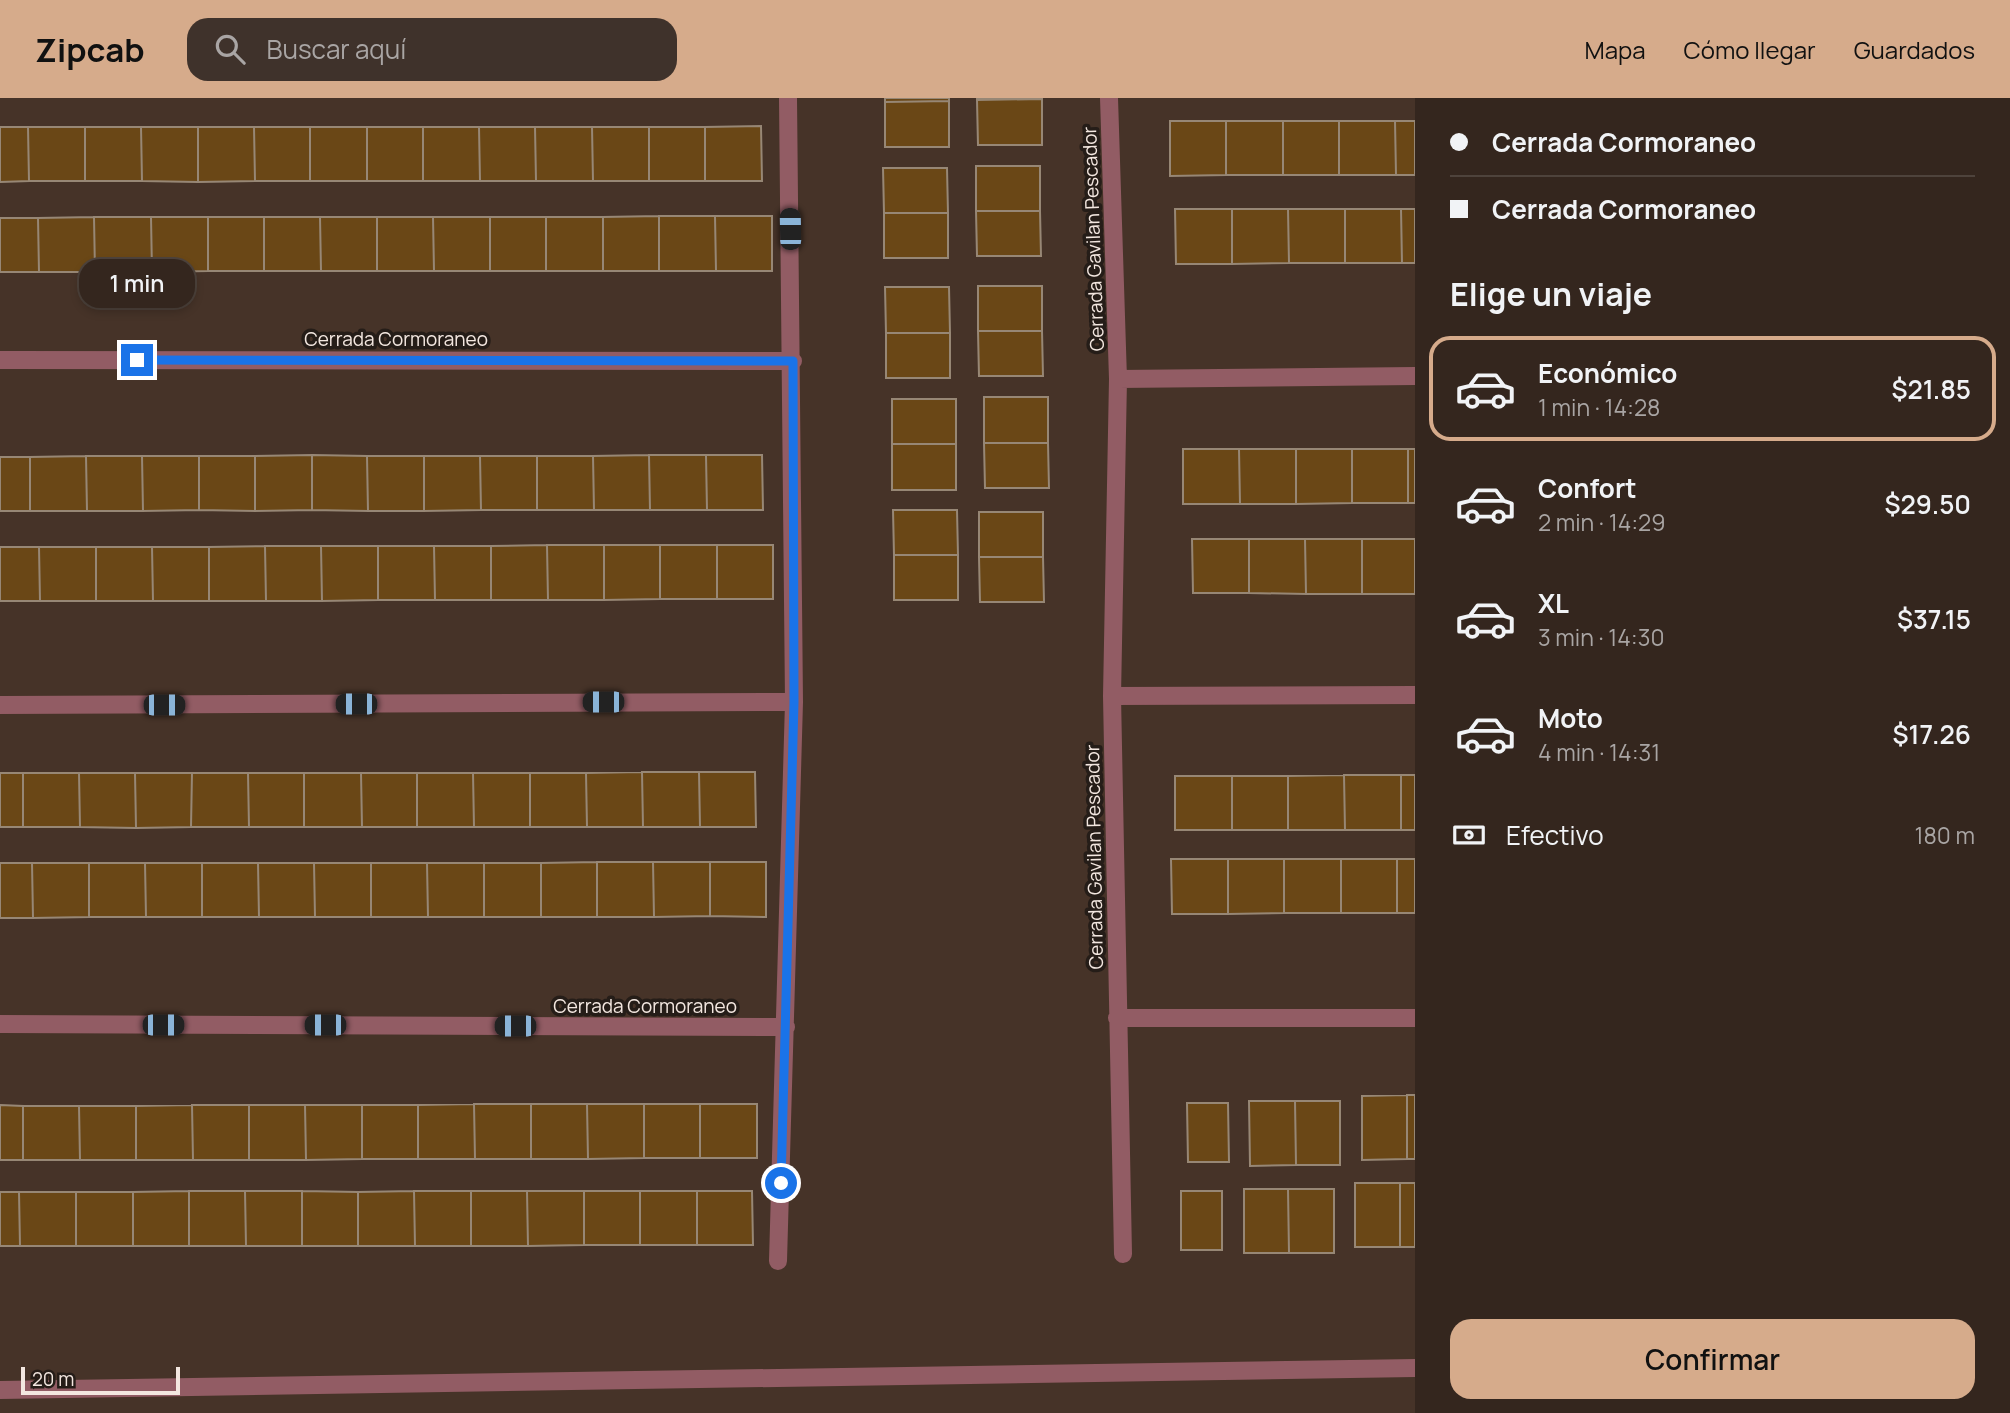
<!DOCTYPE html>
<html lang="es">
<head>
<meta charset="utf-8">
<style>
  :root { --surface:#34261e; --page:#3f322b; --text:#f1f3f6; --muted:#a9a5a4; --line:#4e433c; --accent:#d6ab8b }
  body { margin:0; font-family:Manrope,sans-serif; background:var(--page); color:var(--text); height:100vh; display:flex; flex-direction:column; font-size:26px; white-space:nowrap }
  * { box-sizing:border-box; margin:0 }
  p { font-size:23px; color:var(--muted) }
  .icon { flex:none; width:38px; height:38px; fill:none; stroke:currentColor; stroke-width:2; stroke-linecap:round; stroke-linejoin:round }
  .map { position:relative; flex:1; overflow:hidden }
  .panel { display:flex; flex-direction:column; background:var(--surface); width:595px }
  .panel>* { flex:none }
  .guide { display:grid; align-content:center; height:154px; padding:0 35px; background:var(--surface) }
  .scale { position:absolute; left:21px; bottom:18px; width:159px; box-sizing:border-box; padding-left:7px; border:4px solid #f3e7e0; border-top:0; font-size:19px; line-height:24px; white-space:nowrap; color:#f3e7e0; -webkit-text-stroke:5px #251d18; paint-order:stroke }
  .end { position:absolute; width:32px; height:32px; margin:-16px; border:9px solid #1a73e8; background:#fff; box-shadow:0 0 0 4px #fff }
  .from { border-radius:50% }
  .bubble { position:absolute; height:49px; border-radius:21px; background:var(--surface); box-shadow:0 4px 10px #0003,0 0 0 2px var(--line); font-size:23px; font-weight:600; line-height:49px; text-align:center }
  .car { position:absolute; width:21px; height:42px; margin:-21px -10px; border-radius:9px; box-shadow:0 0 5px 2px #0007; background:linear-gradient(#222 24%,#8ab4d8 0 40%,#222 0 76%,#8ab4d8 0 86%,#222 0) }
  .guide b { display:flex; align-items:center; gap:24px; height:66px; font-size:26px }
  .guide b+b { border-top:2px solid var(--line) }
  .guide i { width:18px; height:18px; background:var(--text) }
  ul { padding:0; list-style:none }
  li { display:flex; align-items:center; gap:21px; height:105px; margin:0 14px 10px; padding:0 21px; border:4px solid transparent; border-radius:21px }
  li div { flex:1 }
  li b { display:block; font-size:26px }
  li em { font-style:normal; font-weight:600 }
  li.on { border-color:var(--accent) }
  li>.icon { width:63px; height:63px; stroke-width:1.5 }
  h2 { padding:0 35px; font-size:32px; line-height:84px }
  .pay { display:flex; align-items:center; gap:18px; height:77px; padding:0 35px; font-size:26px }
  .pay p { margin-inline-start:auto }
  .cta { display:flex; gap:14px; margin-top:auto; padding:14px 35px }
  .cta a { flex:1; height:80px; border-radius:21px; background:var(--accent); color:#111; font-size:28px; font-weight:600; line-height:80px; text-align:center }
  header { display:flex; align-items:center; gap:42px; box-sizing:border-box; height:98px; padding:0 35px; background:var(--accent); color:#111 }
  header strong { font-size:33px }
  nav { display:flex; gap:38px; margin-inline-start:auto; font-size:24px }
  .search { width:490px; height:63px; background:var(--page); display:flex; align-items:center; gap:18px; box-sizing:border-box; padding:0 24px; border-radius:21px; color:var(--muted); font-size:26px }
  main { display:flex; flex:1; min-height:0 }
  .map>svg:first-child { display:block }
  .building { fill:#6a4716; stroke:#978775; stroke-width:2 }
  .lines { fill:none; stroke-linecap:round; stroke-linejoin:round }
  .minor { stroke:#925c64; stroke-width:18 }
  .tertiary { stroke:#925c64; stroke-width:18 }
  .route { stroke:#1a73e8; stroke-width:9 }
  .labels { text-anchor:middle; dominant-baseline:central; stroke-width:7; stroke-linejoin:round; paint-order:stroke }
  .street-label { font-size:19px; fill:#f3e7e0; stroke:#251d18 }
</style>
</head>
<body>
<header>
<strong>Zipcab</strong>
<div class="search"><svg class="icon" aria-label="search" viewBox="0 0 24 24"><circle cx="10" cy="10" r="6"/><path d="M15 15l6 6"/></svg>Buscar aquí</div>
<nav><a>Mapa</a><a>Cómo llegar</a><a>Guardados</a></nav>
</header>
<main>
<div class="map">
<svg width="1415" height="1315" viewBox="0 0 1415 1315">
  <rect width="100%" height="100%" fill="#463328"/>
  <path class="building" d="M 885,0 L 949,0 L 949,3 L 885,4 Z
    M 977,0 L 1042,0 L 1042,1 L 977,2 Z
    M 1042,1 L 1042,47 L 978,47 L 977,2 Z
    M 949,3 L 949,49 L 885,49 L 885,4 Z
    M 1170,23 L 1226,23 L 1226,77 L 1170,78 Z
    M 1226,23 L 1283,23 L 1283,77 L 1226,77 Z
    M 1283,23 L 1339,23 L 1339,77 L 1283,77 Z
    M 1339,23 L 1395,23 L 1396,77 L 1339,77 Z
    M 1395,23 L 1415,23 L 1415,77 L 1396,77 Z
    M 761,28 L 762,83 L 705,83 L 705,29 Z
    M 0,29 L 28,29 L 29,83 L 0,84 Z
    M 28,29 L 85,29 L 85,83 L 29,83 Z
    M 85,29 L 141,29 L 142,83 L 85,83 Z
    M 141,29 L 198,29 L 198,84 L 142,83 Z
    M 198,29 L 254,29 L 255,83 L 198,84 Z
    M 254,29 L 310,29 L 310,83 L 255,83 Z
    M 310,29 L 367,29 L 367,83 L 310,83 Z
    M 367,29 L 423,29 L 423,83 L 367,83 Z
    M 423,29 L 479,29 L 480,83 L 423,83 Z
    M 479,29 L 535,29 L 536,83 L 480,83 Z
    M 535,29 L 592,29 L 593,83 L 536,83 Z
    M 592,29 L 649,29 L 649,83 L 593,83 Z
    M 649,29 L 705,29 L 705,83 L 649,83 Z
    M 976,68 L 1040,68 L 1040,113 L 976,113 Z
    M 883,70 L 947,70 L 948,115 L 884,115 Z
    M 1175,111 L 1232,111 L 1232,166 L 1176,166 Z
    M 1232,111 L 1288,111 L 1289,165 L 1232,166 Z
    M 1288,111 L 1345,111 L 1345,165 L 1289,165 Z
    M 1345,111 L 1401,111 L 1402,165 L 1345,165 Z
    M 1401,111 L 1415,111 L 1415,165 L 1402,165 Z
    M 976,113 L 1040,113 L 1041,158 L 977,158 Z
    M 884,115 L 948,115 L 948,160 L 884,160 Z
    M 659,118 L 715,118 L 716,173 L 659,173 Z
    M 659,118 L 659,173 L 603,173 L 603,119 Z
    M 715,118 L 772,118 L 772,173 L 716,173 Z
    M 94,119 L 151,119 L 152,174 L 95,174 Z
    M 94,119 L 95,174 L 39,174 L 38,120 Z
    M 151,119 L 208,119 L 208,173 L 152,174 Z
    M 208,119 L 264,119 L 264,173 L 208,173 Z
    M 264,119 L 320,119 L 321,173 L 264,173 Z
    M 320,119 L 377,119 L 377,173 L 321,173 Z
    M 377,119 L 433,119 L 434,173 L 377,173 Z
    M 433,119 L 490,119 L 490,173 L 434,173 Z
    M 490,119 L 546,119 L 546,173 L 490,173 Z
    M 546,119 L 603,119 L 603,173 L 546,173 Z
    M 0,120 L 38,120 L 39,174 L 0,174 Z
    M 978,188 L 1042,188 L 1042,233 L 978,233 Z
    M 885,189 L 949,189 L 950,235 L 886,235 Z
    M 978,233 L 1042,233 L 1043,278 L 979,278 Z
    M 886,235 L 950,235 L 950,280 L 886,280 Z
    M 984,299 L 1048,299 L 1048,345 L 984,345 Z
    M 892,301 L 956,301 L 956,346 L 892,346 Z
    M 984,345 L 1048,345 L 1049,390 L 985,390 Z
    M 892,346 L 956,346 L 956,392 L 892,392 Z
    M 1183,351 L 1239,351 L 1240,406 L 1183,406 Z
    M 1239,351 L 1296,351 L 1296,406 L 1240,406 Z
    M 1296,351 L 1352,351 L 1352,405 L 1296,406 Z
    M 1352,351 L 1408,351 L 1408,405 L 1352,405 Z
    M 1408,351 L 1415,351 L 1415,405 L 1408,405 Z
    M 312,357 L 367,358 L 368,413 L 312,412 Z
    M 312,357 L 312,412 L 255,413 L 255,358 Z
    M 649,357 L 706,357 L 707,412 L 650,412 Z
    M 649,357 L 650,412 L 594,412 L 593,358 Z
    M 706,357 L 762,357 L 763,412 L 707,412 Z
    M 86,358 L 142,358 L 143,413 L 87,413 Z
    M 86,358 L 87,413 L 30,413 L 30,359 Z
    M 142,358 L 199,358 L 199,412 L 143,413 Z
    M 199,358 L 255,358 L 255,413 L 199,412 Z
    M 367,358 L 424,358 L 424,413 L 368,413 Z
    M 424,358 L 480,358 L 481,412 L 424,413 Z
    M 480,358 L 537,358 L 537,412 L 481,412 Z
    M 537,358 L 593,358 L 594,412 L 537,412 Z
    M 0,359 L 30,359 L 30,413 L 0,413 Z
    M 893,412 L 957,412 L 958,457 L 894,457 Z
    M 979,414 L 1043,414 L 1043,459 L 979,459 Z
    M 1192,441 L 1249,441 L 1249,495 L 1193,495 Z
    M 1249,441 L 1305,441 L 1306,496 L 1249,495 Z
    M 1305,441 L 1362,441 L 1362,496 L 1306,496 Z
    M 1362,441 L 1415,441 L 1415,496 L 1362,496 Z
    M 547,447 L 604,447 L 604,502 L 548,502 Z
    M 547,447 L 548,502 L 491,502 L 491,448 Z
    M 604,447 L 660,447 L 660,501 L 604,502 Z
    M 660,447 L 717,447 L 717,501 L 660,501 Z
    M 717,447 L 773,447 L 773,501 L 717,501 Z
    M 265,448 L 321,448 L 322,503 L 266,503 Z
    M 265,448 L 266,503 L 209,503 L 209,449 Z
    M 321,448 L 378,448 L 378,502 L 322,503 Z
    M 378,448 L 434,448 L 435,502 L 378,502 Z
    M 434,448 L 491,448 L 491,502 L 435,502 Z
    M 0,449 L 39,449 L 40,503 L 0,503 Z
    M 39,449 L 96,449 L 96,503 L 40,503 Z
    M 96,449 L 152,449 L 153,503 L 96,503 Z
    M 152,449 L 209,449 L 209,503 L 153,503 Z
    M 894,457 L 958,457 L 958,502 L 894,502 Z
    M 979,459 L 1043,459 L 1044,504 L 980,504 Z
    M 642,674 L 699,674 L 700,729 L 643,729 Z
    M 642,674 L 643,729 L 587,729 L 586,675 Z
    M 699,674 L 755,674 L 756,729 L 700,729 Z
    M 0,675 L 23,675 L 23,729 L 0,729 Z
    M 23,675 L 79,675 L 80,729 L 23,729 Z
    M 79,675 L 135,675 L 136,730 L 80,729 Z
    M 135,675 L 192,675 L 191,729 L 136,730 Z
    M 192,675 L 248,675 L 249,729 L 191,729 Z
    M 248,675 L 304,675 L 304,729 L 249,729 Z
    M 304,675 L 361,675 L 362,729 L 304,729 Z
    M 361,675 L 417,675 L 417,729 L 362,729 Z
    M 417,675 L 473,675 L 474,729 L 417,729 Z
    M 473,675 L 530,675 L 530,729 L 474,729 Z
    M 530,675 L 586,675 L 587,729 L 530,729 Z
    M 1344,677 L 1401,677 L 1401,732 L 1345,732 Z
    M 1344,677 L 1345,732 L 1288,732 L 1288,678 Z
    M 1401,677 L 1415,677 L 1415,732 L 1401,732 Z
    M 1175,678 L 1232,678 L 1232,732 L 1175,732 Z
    M 1232,678 L 1288,678 L 1288,732 L 1232,732 Z
    M 1171,761 L 1228,761 L 1228,816 L 1172,816 Z
    M 1228,761 L 1284,761 L 1284,815 L 1228,816 Z
    M 1284,761 L 1341,761 L 1341,815 L 1284,815 Z
    M 1341,761 L 1397,761 L 1397,815 L 1341,815 Z
    M 1397,761 L 1415,761 L 1415,815 L 1397,815 Z
    M 597,764 L 653,764 L 654,819 L 597,819 Z
    M 597,764 L 597,819 L 541,819 L 541,765 Z
    M 653,764 L 710,764 L 710,818 L 654,819 Z
    M 710,764 L 766,764 L 766,819 L 710,818 Z
    M 0,765 L 32,765 L 33,820 L 0,820 Z
    M 32,765 L 89,765 L 89,819 L 33,820 Z
    M 89,765 L 145,765 L 146,819 L 89,819 Z
    M 145,765 L 202,765 L 202,819 L 146,819 Z
    M 202,765 L 258,765 L 259,819 L 202,819 Z
    M 258,765 L 314,765 L 315,819 L 259,819 Z
    M 314,765 L 371,765 L 371,819 L 315,819 Z
    M 371,765 L 427,765 L 428,819 L 371,819 Z
    M 427,765 L 484,765 L 484,819 L 428,819 Z
    M 484,765 L 541,765 L 541,819 L 484,819 Z
    M 1407,997 L 1415,997 L 1415,1061 L 1407,1061 Z
    M 1407,997 L 1407,1061 L 1362,1062 L 1362,998 Z
    M 1249,1003 L 1295,1003 L 1296,1067 L 1250,1068 Z
    M 1295,1003 L 1340,1003 L 1340,1067 L 1296,1067 Z
    M 1187,1005 L 1228,1005 L 1229,1064 L 1188,1064 Z
    M 474,1006 L 475,1061 L 418,1061 L 418,1007 Z
    M 474,1006 L 531,1006 L 531,1061 L 475,1061 Z
    M 531,1006 L 587,1006 L 588,1061 L 531,1061 Z
    M 587,1006 L 644,1006 L 644,1060 L 588,1061 Z
    M 644,1006 L 700,1006 L 700,1060 L 644,1060 Z
    M 700,1006 L 757,1006 L 757,1060 L 700,1060 Z
    M 0,1007 L 23,1008 L 23,1062 L 0,1062 Z
    M 192,1007 L 193,1062 L 136,1062 L 136,1008 Z
    M 192,1007 L 249,1007 L 249,1062 L 193,1062 Z
    M 249,1007 L 305,1007 L 306,1062 L 249,1062 Z
    M 305,1007 L 362,1007 L 362,1061 L 306,1062 Z
    M 362,1007 L 418,1007 L 418,1061 L 362,1061 Z
    M 23,1008 L 79,1008 L 80,1062 L 23,1062 Z
    M 79,1008 L 136,1008 L 136,1062 L 80,1062 Z
    M 1355,1085 L 1400,1085 L 1400,1149 L 1355,1149 Z
    M 1400,1085 L 1415,1085 L 1415,1149 L 1400,1149 Z
    M 1244,1091 L 1288,1091 L 1289,1155 L 1244,1155 Z
    M 1288,1091 L 1334,1091 L 1334,1155 L 1289,1155 Z
    M 189,1093 L 245,1093 L 246,1148 L 189,1148 Z
    M 189,1093 L 189,1148 L 133,1148 L 133,1094 Z
    M 245,1093 L 302,1093 L 302,1148 L 246,1148 Z
    M 302,1093 L 358,1094 L 358,1148 L 302,1148 Z
    M 414,1093 L 471,1093 L 471,1148 L 415,1148 Z
    M 414,1093 L 415,1148 L 358,1148 L 358,1094 Z
    M 471,1093 L 527,1093 L 528,1148 L 471,1148 Z
    M 527,1093 L 584,1093 L 584,1147 L 528,1148 Z
    M 584,1093 L 640,1093 L 640,1147 L 584,1147 Z
    M 640,1093 L 697,1093 L 697,1147 L 640,1147 Z
    M 697,1093 L 752,1093 L 753,1147 L 697,1147 Z
    M 1181,1093 L 1222,1093 L 1222,1152 L 1181,1152 Z
    M 0,1094 L 19,1094 L 20,1148 L 0,1148 Z
    M 19,1094 L 76,1094 L 76,1148 L 20,1148 Z
    M 76,1094 L 133,1094 L 133,1148 L 76,1148 Z"/>
  <g class="lines">
    <path class="minor" d="M 1109,0 L 1118,281 L 1112,598 L 1123,1156
      M 0,262 L 793,263
      M 1118,281 L 1415,278
      M 1112,598 L 1415,597
      M 0,607 L 794,604
      M 1117,920 L 1415,920
      M 0,926 L 786,929
      M 778,1163 L 794,604 L 788,0"/>
    <path class="tertiary" d="M 0,1292 L 1415,1270"/>
  </g>
  <g class="lines">
    <path class="route" d="M 137,262 L 793,263 L 794,604 L 781,1085"/>
  </g>
  <g class="labels">
    <g class="street-label">
      <text transform="translate(1093 141) rotate(-92)">Cerrada Gavilan Pescador</text>
      <text x="396" y="241">Cerrada Cormoraneo</text>
      <text transform="translate(1094 759) rotate(-91)">Cerrada Gavilan Pescador</text>
      <text x="645" y="908">Cerrada Cormoraneo</text>
    </g>
  </g>
</svg>
<div class="scale">20 m</div>
<i class="end from" style="left:781px;top:1085px"></i>
<i class="end" style="left:137px;top:262px"></i>
<div class="bubble" style="left:79px;top:161px;width:116px">1 min</div>
<i class="car" style="left:790px;top:131px;rotate:359deg"></i>
<i class="car" style="left:603px;top:604px;rotate:270deg"></i>
<i class="car" style="left:356px;top:606px;rotate:270deg"></i>
<i class="car" style="left:164px;top:607px;rotate:90deg"></i>
<i class="car" style="left:163px;top:927px;rotate:90deg"></i>
<i class="car" style="left:325px;top:927px;rotate:270deg"></i>
<i class="car" style="left:515px;top:928px;rotate:270deg"></i>
</div>
<section class="panel">
<div class="guide">
<b><i class="from"></i>Cerrada Cormoraneo</b>
<b><i></i>Cerrada Cormoraneo</b>
</div>
<h2>Elige un viaje</h2>
<ul>
<li class="on"><svg class="icon" aria-label="car" viewBox="0 0 24 24"><path d="M5 17H2v-5l4-1 3-4h7l3 4 3 1v5h-3M9 17h6M6 11h13"/><circle cx="7" cy="17" r="2"/><circle cx="17" cy="17" r="2"/></svg><div><b>Económico</b><p>1 min · 14:28</p></div><em>$21.85</em></li>
<li><svg class="icon" aria-label="car" viewBox="0 0 24 24"><path d="M5 17H2v-5l4-1 3-4h7l3 4 3 1v5h-3M9 17h6M6 11h13"/><circle cx="7" cy="17" r="2"/><circle cx="17" cy="17" r="2"/></svg><div><b>Confort</b><p>2 min · 14:29</p></div><em>$29.50</em></li>
<li><svg class="icon" aria-label="car" viewBox="0 0 24 24"><path d="M5 17H2v-5l4-1 3-4h7l3 4 3 1v5h-3M9 17h6M6 11h13"/><circle cx="7" cy="17" r="2"/><circle cx="17" cy="17" r="2"/></svg><div><b>XL</b><p>3 min · 14:30</p></div><em>$37.15</em></li>
<li><svg class="icon" aria-label="car" viewBox="0 0 24 24"><path d="M5 17H2v-5l4-1 3-4h7l3 4 3 1v5h-3M9 17h6M6 11h13"/><circle cx="7" cy="17" r="2"/><circle cx="17" cy="17" r="2"/></svg><div><b>Moto</b><p>4 min · 14:31</p></div><em>$17.26</em></li>
</ul>
<div class="pay"><svg class="icon" aria-label="cash" viewBox="0 0 24 24"><path d="M3 7h18v10H3z"/><circle cx="12" cy="12" r="2"/></svg>Efectivo<p>180 m</p></div>
<div class="cta"><a>Confirmar</a></div>
</section>
</main>
</body>
</html>
